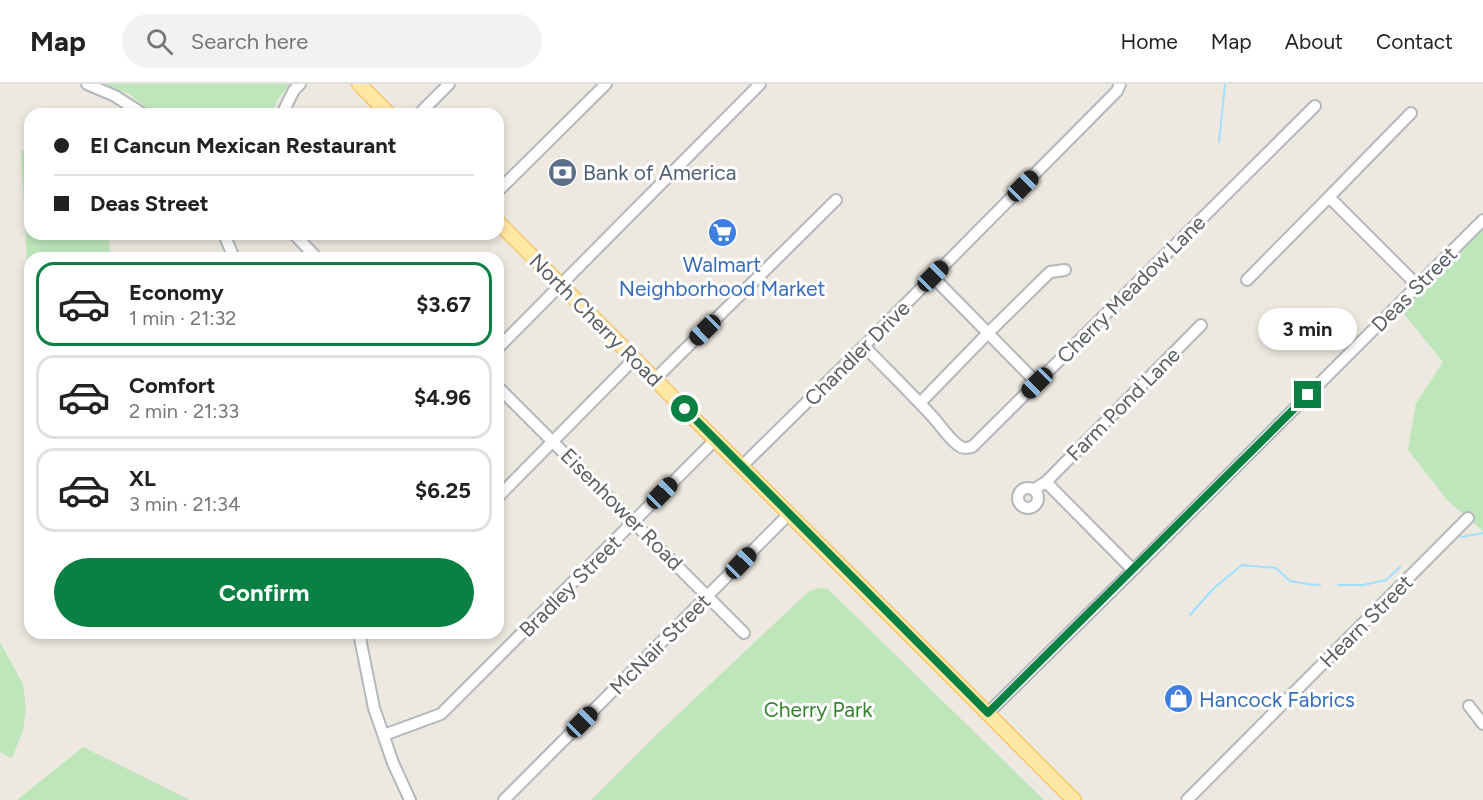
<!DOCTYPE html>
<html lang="en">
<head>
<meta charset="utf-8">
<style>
  :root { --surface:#fff; --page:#f2f2f2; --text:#222; --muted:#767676; --line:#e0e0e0; --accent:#0b8043 }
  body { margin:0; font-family:Figtree,sans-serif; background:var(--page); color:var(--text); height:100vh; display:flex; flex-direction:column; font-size:22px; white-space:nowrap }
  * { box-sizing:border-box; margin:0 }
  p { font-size:20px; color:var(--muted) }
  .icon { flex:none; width:33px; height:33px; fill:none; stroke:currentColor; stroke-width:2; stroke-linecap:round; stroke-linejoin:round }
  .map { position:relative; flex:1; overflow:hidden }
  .panel { position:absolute; left:24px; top:168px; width:480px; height:387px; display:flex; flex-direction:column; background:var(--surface); border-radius:18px; box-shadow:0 3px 9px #0003 }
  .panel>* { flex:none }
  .hud { position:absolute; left:24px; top:24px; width:480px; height:132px; border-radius:18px; box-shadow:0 3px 9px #0003; display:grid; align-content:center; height:132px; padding:0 30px; background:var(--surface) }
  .end { position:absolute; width:27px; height:27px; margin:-14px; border:8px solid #0b8043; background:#fff; box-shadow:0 0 0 3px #fff }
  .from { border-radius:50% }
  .bubble { position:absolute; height:42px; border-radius:21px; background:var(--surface); box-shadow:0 3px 9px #0003; font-size:20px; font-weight:700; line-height:42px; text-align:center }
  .car { position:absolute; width:18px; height:36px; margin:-18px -9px; border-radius:8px; box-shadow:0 0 4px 2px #0007; background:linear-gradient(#222 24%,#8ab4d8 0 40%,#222 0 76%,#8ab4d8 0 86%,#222 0) }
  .hud b { display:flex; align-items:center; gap:21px; height:57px; font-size:22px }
  .hud b+b { border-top:2px solid var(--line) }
  .hud i { width:15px; height:15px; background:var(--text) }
  ul { padding:10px 0 0; list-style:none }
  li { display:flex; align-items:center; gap:18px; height:84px; margin:0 12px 9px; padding:0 18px; border:3px solid var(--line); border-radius:18px }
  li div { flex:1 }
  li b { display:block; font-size:22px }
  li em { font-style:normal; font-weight:700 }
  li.active { border-color:var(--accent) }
  li>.icon { width:54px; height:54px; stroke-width:1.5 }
  .action { display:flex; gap:12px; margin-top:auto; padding:12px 30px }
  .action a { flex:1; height:69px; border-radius:36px; background:var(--accent); color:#fff; font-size:24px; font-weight:700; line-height:69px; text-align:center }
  header { display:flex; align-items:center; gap:36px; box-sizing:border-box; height:84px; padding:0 30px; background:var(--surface); border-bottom:2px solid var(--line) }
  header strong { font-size:28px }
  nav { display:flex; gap:33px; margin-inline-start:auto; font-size:21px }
  .search { width:420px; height:54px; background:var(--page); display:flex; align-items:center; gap:15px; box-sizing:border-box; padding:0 21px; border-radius:33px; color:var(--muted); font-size:22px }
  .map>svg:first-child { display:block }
  .green { fill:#bfe6bb }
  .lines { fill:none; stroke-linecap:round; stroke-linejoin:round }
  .stream { stroke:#9fdfff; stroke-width:2 }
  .minor-casing { stroke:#b3b8bc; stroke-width:14 }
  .major-casing { stroke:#f8b84f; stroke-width:16 }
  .minor { stroke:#fff; stroke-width:10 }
  .major { stroke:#ffe7a4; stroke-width:14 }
  .route { stroke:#0b8043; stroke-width:8 }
  .labels { text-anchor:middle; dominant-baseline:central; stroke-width:6; stroke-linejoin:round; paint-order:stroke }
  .service-label { font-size:21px; fill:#4e5e75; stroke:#fff; text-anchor:start }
  .shop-label { font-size:21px; fill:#366cbe; stroke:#fff }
  .street-label { font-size:21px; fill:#595e62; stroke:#fff }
  .park-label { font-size:21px; fill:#34832f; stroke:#fff }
</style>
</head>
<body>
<header>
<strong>Map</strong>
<div class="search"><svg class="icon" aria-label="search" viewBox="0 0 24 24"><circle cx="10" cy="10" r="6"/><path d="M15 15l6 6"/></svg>Search here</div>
<nav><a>Home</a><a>Map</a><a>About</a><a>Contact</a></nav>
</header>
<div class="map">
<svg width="1483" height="716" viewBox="0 0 1483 716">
  <rect width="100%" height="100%" fill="#ede9e0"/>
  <path class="green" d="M 101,0 L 290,0 L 278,15 L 272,30 L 155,30 L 129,10 Z
    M 30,66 L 30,150 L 109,150 L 110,174 L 30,174 L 30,193 L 28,193 L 21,67 Z
    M 1483,144 L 1483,447 L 1448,417 L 1408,366 L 1416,319 L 1443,278 L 1400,225 Z
    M 818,504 L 828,505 L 1044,716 L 591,716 L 654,653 L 808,508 Z
    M 0,558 L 23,600 L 26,626 L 23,647 L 12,674 L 0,668 Z
    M 83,663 L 188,715 L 189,716 L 17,716 Z"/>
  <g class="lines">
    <path class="stream" d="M 1219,58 L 1225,0
      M 1461,453 L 1483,449
      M 1338,501 L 1363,501 L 1386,496 L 1400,483
      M 1190,531 L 1214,504 L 1242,481 L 1276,484 L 1290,497 L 1308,500 L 1320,501"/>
    <defs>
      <path id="minor" d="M 87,0 L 115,12 L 143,30
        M 282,30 L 294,6 L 300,0
        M 419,30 L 449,0
        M 498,107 L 606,0
        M 1329,113 L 1417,201
        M 224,150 L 234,174
        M 294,150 L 317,174
        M 933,193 L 1037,299
        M 1247,196 L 1329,113 L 1411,29
        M 864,262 C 886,285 909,307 930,330 C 940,340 947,353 958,361 C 963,365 966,364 972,363 L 1315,22
        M 498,264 L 760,0
        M 655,295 L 836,116
        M 498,303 L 744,549
        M 920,319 L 988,249 L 1050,188 L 1065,186
        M 742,382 L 864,262 L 1117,7 L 1120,0
        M 1046,398 L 1133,486
        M1018 414a10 10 0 1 1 20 0a10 10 0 1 1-20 0Z
        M 1033,406 L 1046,398 L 1201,241
        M 498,413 L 634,275
        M 359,549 L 374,624 L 393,679 L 410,716
        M 1469,622 L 1483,640
        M 988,629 L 1133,486 L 1483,136
        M 384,651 L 441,630 L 715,356
        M 504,716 L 789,430
        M 1187,716 L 1468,434"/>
      <path id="major" d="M 359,0 L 389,30
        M 498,138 L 1074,716"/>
    </defs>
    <use href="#minor" class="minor-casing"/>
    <use href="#major" class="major-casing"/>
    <use href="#minor" class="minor"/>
    <use href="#major" class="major"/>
  </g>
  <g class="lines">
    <path class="route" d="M 685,325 L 988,629 L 1308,311"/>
  </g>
  <defs>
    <symbol id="bank-disc" viewBox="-11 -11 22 22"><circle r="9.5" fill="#5c6f8a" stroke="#fff"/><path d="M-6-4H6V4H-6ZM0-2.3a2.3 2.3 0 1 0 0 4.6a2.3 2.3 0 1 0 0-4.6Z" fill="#fff"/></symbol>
    <symbol id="supermarket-disc" viewBox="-11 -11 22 22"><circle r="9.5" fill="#3f7fe0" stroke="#fff"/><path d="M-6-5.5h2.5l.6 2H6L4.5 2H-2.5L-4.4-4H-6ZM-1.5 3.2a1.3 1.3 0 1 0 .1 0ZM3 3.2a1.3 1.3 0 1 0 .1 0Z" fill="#fff"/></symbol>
    <symbol id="shop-disc" viewBox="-11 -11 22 22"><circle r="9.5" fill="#3f7fe0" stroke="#fff"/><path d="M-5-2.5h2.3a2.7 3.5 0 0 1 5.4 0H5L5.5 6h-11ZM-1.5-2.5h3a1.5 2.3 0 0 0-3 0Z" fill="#fff"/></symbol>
  </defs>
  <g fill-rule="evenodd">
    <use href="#bank-disc" x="546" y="72" width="33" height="33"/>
    <use href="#supermarket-disc" x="706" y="132" width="33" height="33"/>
    <use href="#shop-disc" x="1162" y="598" width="33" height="33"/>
  </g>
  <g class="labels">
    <g class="service-label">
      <text x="583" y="88">Bank of America</text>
    </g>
    <g class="shop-label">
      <text x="722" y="180">Walmart<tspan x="722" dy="24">Neighborhood Market</tspan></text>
      <text x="1199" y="615" text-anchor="start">Hancock Fabrics</text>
    </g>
    <g class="street-label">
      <text transform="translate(1131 205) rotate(-45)">Cherry Meadow Lane</text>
      <text transform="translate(1414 205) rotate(-45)">Deas Street</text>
      <text transform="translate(596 236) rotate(45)">North Cherry Road</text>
      <text transform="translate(857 269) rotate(-45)">Chandler Drive</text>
      <text transform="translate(1123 320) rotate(-45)">Farm Pond Lane</text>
      <text transform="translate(622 425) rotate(45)">Eisenhower Road</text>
      <text transform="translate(570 502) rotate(-45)">Bradley Street</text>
      <text transform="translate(1366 537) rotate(-45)">Hearn Street</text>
      <text transform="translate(660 560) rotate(-45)">McNair Street</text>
    </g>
    <g class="park-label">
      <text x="818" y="625">Cherry Park</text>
    </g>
  </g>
</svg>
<i class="end from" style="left:685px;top:325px"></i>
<i class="end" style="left:1308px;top:311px"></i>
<div class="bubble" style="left:1258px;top:224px;width:99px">3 min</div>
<i class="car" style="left:1023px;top:102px;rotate:45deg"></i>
<i class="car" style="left:933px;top:192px;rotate:45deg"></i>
<i class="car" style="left:705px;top:246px;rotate:226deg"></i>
<i class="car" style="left:1037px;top:299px;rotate:225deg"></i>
<i class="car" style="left:662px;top:409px;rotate:44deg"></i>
<i class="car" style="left:741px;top:479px;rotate:44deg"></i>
<i class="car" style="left:582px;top:638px;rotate:45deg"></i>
<div class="hud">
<b><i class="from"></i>El Cancun Mexican Restaurant</b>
<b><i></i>Deas Street</b>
</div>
<section class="panel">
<ul>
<li class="active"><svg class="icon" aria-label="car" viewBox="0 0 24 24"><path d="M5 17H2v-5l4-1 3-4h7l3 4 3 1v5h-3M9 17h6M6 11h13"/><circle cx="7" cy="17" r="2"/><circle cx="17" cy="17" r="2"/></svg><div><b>Economy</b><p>1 min · 21:32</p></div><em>$3.67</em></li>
<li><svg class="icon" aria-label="car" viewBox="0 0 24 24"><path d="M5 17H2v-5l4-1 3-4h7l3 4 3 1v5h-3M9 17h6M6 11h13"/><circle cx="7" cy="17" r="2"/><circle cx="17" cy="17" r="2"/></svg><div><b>Comfort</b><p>2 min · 21:33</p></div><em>$4.96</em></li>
<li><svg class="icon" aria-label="car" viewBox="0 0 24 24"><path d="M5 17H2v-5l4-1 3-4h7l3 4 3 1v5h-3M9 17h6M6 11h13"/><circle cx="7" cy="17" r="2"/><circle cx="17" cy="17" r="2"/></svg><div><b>XL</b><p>3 min · 21:34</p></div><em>$6.25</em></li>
</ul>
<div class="action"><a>Confirm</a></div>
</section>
</div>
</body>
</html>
